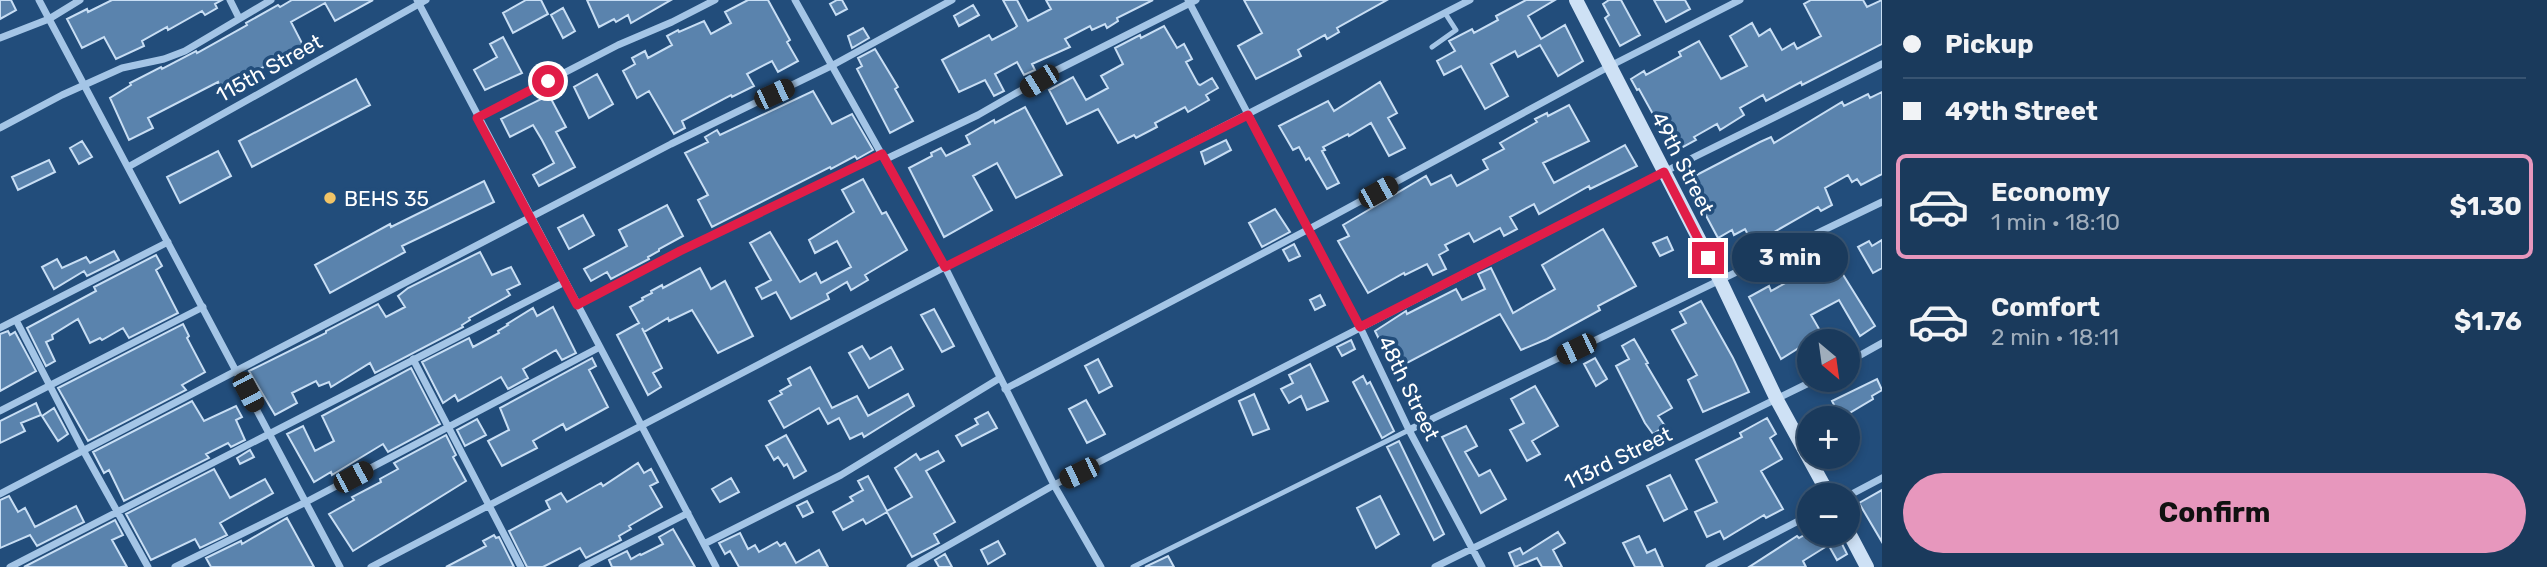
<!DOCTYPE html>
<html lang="en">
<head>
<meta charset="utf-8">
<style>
  :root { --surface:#1a3a5c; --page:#234162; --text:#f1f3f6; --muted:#9fadbb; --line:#385472; --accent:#e797bd }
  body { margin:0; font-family:Rubik,sans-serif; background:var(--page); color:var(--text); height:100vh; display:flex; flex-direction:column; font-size:26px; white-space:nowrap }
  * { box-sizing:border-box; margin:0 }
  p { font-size:23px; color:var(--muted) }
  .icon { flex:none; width:38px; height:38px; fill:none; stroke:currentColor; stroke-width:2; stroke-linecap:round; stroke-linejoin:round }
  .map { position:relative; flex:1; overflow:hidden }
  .sheet { display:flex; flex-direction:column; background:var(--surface); width:665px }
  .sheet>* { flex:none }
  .guide { display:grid; align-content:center; height:154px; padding:0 21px; background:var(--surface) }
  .needle { width:46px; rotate:151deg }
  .buttons { position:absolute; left:1797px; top:329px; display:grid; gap:14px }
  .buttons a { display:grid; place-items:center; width:63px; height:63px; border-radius:50%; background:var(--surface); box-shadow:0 4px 10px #0003,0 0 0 2px var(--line); font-size:35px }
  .end { position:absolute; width:32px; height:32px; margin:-16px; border:9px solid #e11d48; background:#fff; box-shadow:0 0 0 4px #fff }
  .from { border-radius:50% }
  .bubble { position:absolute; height:49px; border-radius:24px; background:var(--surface); box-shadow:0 4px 10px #0003,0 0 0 2px var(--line); font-size:23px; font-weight:700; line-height:49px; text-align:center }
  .car { position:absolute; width:21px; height:42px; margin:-21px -10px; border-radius:9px; box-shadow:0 0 5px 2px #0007; background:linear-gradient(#222 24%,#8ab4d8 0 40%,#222 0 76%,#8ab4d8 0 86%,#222 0) }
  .guide b { display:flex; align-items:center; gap:24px; height:66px; font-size:26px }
  .guide b+b { border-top:2px solid var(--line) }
  .guide i { width:18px; height:18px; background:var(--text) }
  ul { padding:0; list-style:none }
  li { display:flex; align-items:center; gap:21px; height:105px; margin:0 14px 10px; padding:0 7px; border:4px solid transparent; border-radius:10px }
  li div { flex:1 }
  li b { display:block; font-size:26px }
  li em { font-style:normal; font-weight:700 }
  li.on { border-color:var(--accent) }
  li>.icon { width:63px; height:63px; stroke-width:1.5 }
  .primary-button { display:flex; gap:14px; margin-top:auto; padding:14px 21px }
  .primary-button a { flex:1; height:80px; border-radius:42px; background:var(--accent); color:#111; font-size:28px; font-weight:700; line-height:80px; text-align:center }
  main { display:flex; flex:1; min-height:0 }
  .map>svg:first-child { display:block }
  .building { fill:#5a83ad; stroke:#c8def4; stroke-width:2 }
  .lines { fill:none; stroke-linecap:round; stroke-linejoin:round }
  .lane { stroke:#a4c5e6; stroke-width:5 }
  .street { stroke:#a4c5e6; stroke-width:7 }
  .secondary { stroke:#cee1f5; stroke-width:14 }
  .route { stroke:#e11d48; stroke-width:9 }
  .poi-dot { fill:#f2c466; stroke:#224d7b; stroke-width:2.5 }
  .labels { text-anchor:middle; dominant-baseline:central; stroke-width:7; stroke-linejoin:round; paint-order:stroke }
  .street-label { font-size:21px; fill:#fff; stroke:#224d7b }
  .poi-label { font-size:21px; fill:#fff; stroke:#224d7b; text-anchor:start }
</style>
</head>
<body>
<main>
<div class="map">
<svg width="1882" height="567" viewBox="0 0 1882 567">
  <rect width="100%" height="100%" fill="#224d7b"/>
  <path class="building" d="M 0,0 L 11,0 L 16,10 L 0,19 Z
    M 112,0 L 222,0 L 215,4 L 217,8 L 205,15 L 202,11 L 168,30 L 167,27 L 142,41 L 144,46 L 116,59 L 104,37 L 82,48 L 67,19 L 87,9 L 88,12 Z
    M 292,0 L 373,0 L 335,21 L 325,3 L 291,22 L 305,49 L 271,66 L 270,64 L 220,88 L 218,82 L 148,118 L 153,128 L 129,140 L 110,98 L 131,85 L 130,83 L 161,67 L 162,69 L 196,51 L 197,53 L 247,25 L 246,23 L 278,5 L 280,7 Z
    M 526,0 L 541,0 L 548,14 L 513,33 L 503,13 Z
    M 587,0 L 671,0 L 631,23 L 628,15 L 616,22 L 614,19 L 599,27 Z
    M 748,0 L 768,0 L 790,40 L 787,42 L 798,61 L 778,72 L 772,61 L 747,74 L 754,86 L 732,97 L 731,95 L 682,121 L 685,128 L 674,134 L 649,91 L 637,98 L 623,71 L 635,64 L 632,58 L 645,51 L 648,58 L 672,45 L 667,36 L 678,30 L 679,32 L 704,21 L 711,34 L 731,23 L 725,12 Z
    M 837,0 L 842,0 L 847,9 L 836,15 L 830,4 Z
    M 1003,0 L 1017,0 L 1028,21 L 1051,9 L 1046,0 L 1153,0 L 1117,18 L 1118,21 L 1107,28 L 1105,24 L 1092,30 L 1090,26 L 1065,39 L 1070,47 L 1032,64 L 1035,70 L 1024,75 L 1017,62 L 995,74 L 1004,91 L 994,96 L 985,80 L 959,92 L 942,60 L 989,35 L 992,40 L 1015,28 L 1017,26 Z
    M 1244,0 L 1387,0 L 1337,28 L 1339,32 L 1327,39 L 1325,35 L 1298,50 L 1301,56 L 1256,79 L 1238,46 L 1262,33 Z
    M 1526,0 L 1555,0 L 1528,16 L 1541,39 L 1565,25 L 1583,61 L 1558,76 L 1540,45 L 1518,57 L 1515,51 L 1491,64 L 1508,96 L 1485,109 L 1461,66 L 1444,75 L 1437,61 L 1455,51 L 1449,41 L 1472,29 L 1474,33 L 1498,20 L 1496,16 Z
    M 1609,0 L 1621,0 L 1640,35 L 1620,46 L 1605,18 L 1609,15 L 1603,4 Z
    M 1654,0 L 1685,0 L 1690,9 L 1666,22 Z
    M 1811,0 L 1863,0 L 1867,7 L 1882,0 L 1882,44 L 1802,85 L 1801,82 L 1766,101 L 1763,95 L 1740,108 L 1744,115 L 1720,130 L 1717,124 L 1694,137 L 1696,140 L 1674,152 L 1639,89 L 1637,90 L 1631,79 L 1644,71 L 1646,75 L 1681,56 L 1679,52 L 1699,41 L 1721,79 L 1747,66 L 1730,36 L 1752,23 L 1759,36 L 1770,29 L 1782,50 L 1794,43 L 1797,49 L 1821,36 L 1804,4 Z
    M 973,5 L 979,15 L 959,26 L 954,16 Z
    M 563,8 L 575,31 L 563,38 L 551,15 Z
    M 1164,26 L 1177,48 L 1184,44 L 1192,59 L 1186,62 L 1198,84 L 1200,85 L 1212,78 L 1218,88 L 1206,95 L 1209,100 L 1188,112 L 1185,107 L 1155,123 L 1157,127 L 1136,138 L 1134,135 L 1118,143 L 1098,109 L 1067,124 L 1049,90 L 1073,77 L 1086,100 L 1108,88 L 1101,76 L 1123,64 L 1115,48 L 1140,35 L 1141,38 Z
    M 863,28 L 869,38 L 852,48 L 848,36 Z
    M 503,37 L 522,73 L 485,90 L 474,70 L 497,57 L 490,44 Z
    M 875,49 L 898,87 L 895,89 L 913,121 L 890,133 L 857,69 L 862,66 L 858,58 Z
    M 597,74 L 613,104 L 589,118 L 574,87 Z
    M 356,79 L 370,105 L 252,167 L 239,141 Z
    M 1380,82 L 1397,113 L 1388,118 L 1405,148 L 1389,156 L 1371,123 L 1349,136 L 1348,134 L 1323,147 L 1325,150 L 1322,151 L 1339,183 L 1327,189 L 1309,158 L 1306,160 L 1299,147 L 1293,150 L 1279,126 L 1328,101 L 1334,111 Z
    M 813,91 L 832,124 L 852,114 L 873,150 L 857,159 L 855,156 L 831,169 L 830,167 L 712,227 L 698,200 L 708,195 L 685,153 L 708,142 L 705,137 L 717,130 L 720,135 Z
    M 1882,92 L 1882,174 L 1861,185 L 1857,179 L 1852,182 L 1848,175 L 1825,188 L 1832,205 L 1821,211 L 1818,207 L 1753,244 L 1745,229 L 1734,235 L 1732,230 L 1718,238 L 1687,180 L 1760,142 L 1771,137 L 1774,143 L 1842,102 L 1844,106 L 1868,94 L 1870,98 Z
    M 549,95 L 566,127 L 556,132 L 575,167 L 539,186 L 533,175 L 554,163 L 542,140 L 533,125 L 510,137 L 501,119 Z
    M 1569,105 L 1589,141 L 1543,163 L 1554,183 L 1625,145 L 1637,166 L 1590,189 L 1589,186 L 1539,214 L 1534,204 L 1510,217 L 1517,229 L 1504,236 L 1500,228 L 1474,242 L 1469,233 L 1445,245 L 1448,250 L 1439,255 L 1446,269 L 1433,275 L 1427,264 L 1405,275 L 1404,273 L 1368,293 L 1338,241 L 1349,236 L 1343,225 L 1426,176 L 1431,185 L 1451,175 L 1457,186 L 1488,169 L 1483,160 L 1504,149 L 1500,143 L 1537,122 L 1535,119 L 1547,113 L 1548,116 Z
    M 1025,107 L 1062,175 L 1016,198 L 997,163 L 973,176 L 992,210 L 944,237 L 909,168 L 932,156 L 931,153 L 941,148 L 946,156 L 970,144 L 966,136 L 994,120 L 995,123 Z
    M 1226,140 L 1231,150 L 1205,164 L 1201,152 Z
    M 82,141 L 92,157 L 79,164 L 70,148 Z
    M 218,151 L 231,176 L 180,203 L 167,177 Z
    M 49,160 L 55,172 L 18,190 L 12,177 Z
    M 863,179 L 882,214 L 886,212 L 907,250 L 865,275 L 868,280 L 851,290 L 847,282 L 827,294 L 829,299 L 791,319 L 776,292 L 762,299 L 756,288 L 771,280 L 750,243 L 770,232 L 800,282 L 816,273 L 821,283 L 851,267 L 837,241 L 815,253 L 809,240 L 854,212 L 842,190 Z
    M 484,181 L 494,202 L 402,246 L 405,252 L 330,293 L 315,265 L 390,224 L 391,227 Z
    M 667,205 L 683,236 L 659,249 L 659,251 L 648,257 L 649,259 L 611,279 L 607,272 L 591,281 L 584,269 L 627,246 L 619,230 Z
    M 1275,209 L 1290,232 L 1262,247 L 1249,223 Z
    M 583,215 L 594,235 L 569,249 L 558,228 Z
    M 1603,229 L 1636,286 L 1598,306 L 1600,310 L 1547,339 L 1521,350 L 1500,314 L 1405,364 L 1393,344 L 1384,349 L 1375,331 L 1406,311 L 1407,314 L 1456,289 L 1462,300 L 1485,289 L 1478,274 L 1491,268 L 1513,313 L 1555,289 L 1542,265 Z
    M 1667,237 L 1673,250 L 1660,256 L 1653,243 Z
    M 1882,240 L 1882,268 L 1873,273 L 1858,247 L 1869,241 L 1872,246 Z
    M 1294,244 L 1300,256 L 1289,261 L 1283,250 Z
    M 114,251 L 119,260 L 87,276 L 84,271 L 54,289 L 42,267 L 57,259 L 62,268 L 86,257 L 90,263 Z
    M 480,252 L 492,275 L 511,267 L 520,284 L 507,290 L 510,295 L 469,318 L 470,320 L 462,325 L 463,327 L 375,373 L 370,363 L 331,387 L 329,382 L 319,386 L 316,381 L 292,393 L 297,403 L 275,415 L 249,371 L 326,333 L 326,331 L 378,304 L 386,317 L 405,307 L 398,296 L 408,288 Z
    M 156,255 L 162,266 L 156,270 L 178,313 L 129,338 L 123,328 L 102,340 L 100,338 L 90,343 L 78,319 L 52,335 L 53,339 L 46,342 L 55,361 L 46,366 L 27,328 L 96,291 L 94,287 Z
    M 1832,257 L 1875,326 L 1860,336 L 1839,300 L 1811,315 L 1826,341 L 1810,341 L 1781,359 L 1749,297 L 1769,286 L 1771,291 Z
    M 700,268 L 711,289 L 725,281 L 753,336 L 718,353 L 692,310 L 669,321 L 668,318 L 644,332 L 642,328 L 662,368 L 653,373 L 661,387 L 648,395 L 617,335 L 639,323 L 630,307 L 643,300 L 642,298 L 652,293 L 651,291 L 662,285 L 663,288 Z
    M 1320,295 L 1325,305 L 1315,310 L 1310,300 Z
    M 1701,301 L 1733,358 L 1749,392 L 1703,412 L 1688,380 L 1697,375 L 1672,330 L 1686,323 L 1680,312 Z
    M 553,307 L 576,353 L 562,360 L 556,350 L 523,369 L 528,378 L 508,389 L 501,377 L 458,401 L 455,395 L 443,403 L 422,362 L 469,338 L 473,347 L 499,333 L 498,331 L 508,325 L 507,324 L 533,308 L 537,316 Z
    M 934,309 L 954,346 L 942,352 L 921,315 Z
    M 183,324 L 189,336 L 187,338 L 205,372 L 182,385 L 186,390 L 88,441 L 58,388 Z
    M 8,331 L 10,335 L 15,332 L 36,371 L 0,391 L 0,334 Z
    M 1634,339 L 1648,363 L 1646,364 L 1672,408 L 1658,416 L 1665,426 L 1653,434 L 1645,423 L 1616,366 L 1629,359 L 1622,346 Z
    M 1351,340 L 1355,349 L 1342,356 L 1337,347 Z
    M 862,346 L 870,359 L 891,347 L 903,369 L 869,388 L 849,353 Z
    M 592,358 L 596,366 L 589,370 L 608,407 L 566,430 L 563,424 L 533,441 L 537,448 L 502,466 L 488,441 L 509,430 L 500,408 Z
    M 1595,358 L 1607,379 L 1596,386 L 1584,364 Z
    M 1098,359 L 1112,386 L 1099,393 L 1085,366 Z
    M 1310,364 L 1328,401 L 1307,410 L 1301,396 L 1289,403 L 1281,389 L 1293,383 L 1289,375 Z
    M 810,367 L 832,408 L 857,396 L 868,416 L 908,394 L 914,406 L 864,437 L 862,433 L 850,439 L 839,418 L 828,424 L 819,408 L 784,428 L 769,401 L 782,394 L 780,391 L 791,385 L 788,379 Z
    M 411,368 L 440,424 L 388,452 L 383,444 L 332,475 L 331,472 L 314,482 L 287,434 L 303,426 L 315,451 L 334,441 L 322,416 Z
    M 1363,376 L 1367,384 L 1370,382 L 1394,431 L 1382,438 L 1353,382 Z
    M 1877,379 L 1882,390 L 1872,396 L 1873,399 L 1841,418 L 1832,401 Z
    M 1535,386 L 1558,426 L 1532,441 L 1540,454 L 1527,461 L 1510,430 L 1524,423 L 1511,399 Z
    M 1254,394 L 1269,429 L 1253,435 L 1239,401 Z
    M 1086,400 L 1105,434 L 1087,443 L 1069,409 Z
    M 192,401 L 204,421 L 236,406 L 242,417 L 236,420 L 245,440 L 231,447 L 228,443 L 206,454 L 209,458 L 124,501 L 109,470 L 104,473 L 93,452 Z
    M 36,403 L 41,415 L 21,423 L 25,431 L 0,443 L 0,421 Z
    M 54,408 L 68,434 L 58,441 L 42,416 Z
    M 988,412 L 997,428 L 962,446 L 956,436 L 978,424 L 975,419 Z
    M 1767,418 L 1776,434 L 1770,438 L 1782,459 L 1761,471 L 1783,509 L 1766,518 L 1764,515 L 1724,539 L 1720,531 L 1707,537 L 1695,512 L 1717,502 L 1696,460 L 1742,437 L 1740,433 Z
    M 477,419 L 486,435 L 465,446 L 457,430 Z
    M 1466,426 L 1477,446 L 1465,452 L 1479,476 L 1490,470 L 1506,499 L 1481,513 L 1442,437 Z
    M 446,435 L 456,455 L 453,457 L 466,481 L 353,551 L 329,514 L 354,500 L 352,497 L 381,482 L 380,479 L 398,469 L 394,463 Z
    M 786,435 L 806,471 L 794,478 L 787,464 L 784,466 L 778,457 L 774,460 L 766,446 Z
    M 1399,441 L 1444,534 L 1434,540 L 1387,447 Z
    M 250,450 L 254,457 L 240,464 L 237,458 Z
    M 938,451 L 944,461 L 926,471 L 955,522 L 934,534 L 939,543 L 912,557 L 887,512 L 866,524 L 863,519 L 843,530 L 833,512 L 853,501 L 850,497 L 863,490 L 858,481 L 868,476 L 887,511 L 912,497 L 895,468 L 916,454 L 920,460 Z
    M 638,463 L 644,473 L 651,469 L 658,482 L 650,486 L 662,507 L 629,526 L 631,529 L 619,536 L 621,540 L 586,558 L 580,548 L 543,567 L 527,567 L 509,531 L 550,509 L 546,501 L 561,493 L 567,502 L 601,483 L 603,486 Z
    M 214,469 L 230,498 L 265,479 L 273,493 L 220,523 L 227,535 L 200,548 L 195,539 L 151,560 L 126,514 Z
    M 1670,475 L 1687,509 L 1664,521 L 1647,486 Z
    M 731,478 L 739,492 L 720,502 L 712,489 Z
    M 1882,490 L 1882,542 L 1859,503 Z
    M 9,496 L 18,512 L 25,508 L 35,527 L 76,506 L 84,522 L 37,546 L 30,535 L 0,548 L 0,500 Z
    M 1380,496 L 1399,534 L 1376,548 L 1357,508 Z
    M 807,501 L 813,512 L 803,517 L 797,506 Z
    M 287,518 L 314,567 L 211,567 L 206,558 L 241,541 L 242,544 Z
    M 115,520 L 123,535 L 112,540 L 127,567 L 24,567 Z
    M 673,529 L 695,567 L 612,567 L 609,560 L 627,551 L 631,559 L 640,554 L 641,555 L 663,544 L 659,537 Z
    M 1558,532 L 1565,543 L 1553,550 L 1562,567 L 1542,567 L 1537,558 L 1515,567 L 1509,553 L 1520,548 L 1523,554 Z
    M 740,533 L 748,549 L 755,545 L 759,552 L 777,542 L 780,546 L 785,543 L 796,563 L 819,550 L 828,567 L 739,567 L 730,551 L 725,554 L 719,543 Z
    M 1806,534 L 1820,534 L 1827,546 L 1803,561 L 1806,567 L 1749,567 L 1797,536 L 1799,538 Z
    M 494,535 L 496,538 L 499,537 L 514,567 L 446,567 L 486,546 L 483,541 Z
    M 1639,536 L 1647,553 L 1655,549 L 1663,567 L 1635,567 L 1623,543 Z
    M 1840,540 L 1847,554 L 1837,560 L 1829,546 Z
    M 998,541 L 1005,554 L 988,564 L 981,550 Z
    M 945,554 L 952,567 L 939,567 L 935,560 Z
    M 1168,556 L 1174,567 L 1145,567 Z"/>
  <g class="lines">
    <path class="lane" d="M 1432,47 L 1456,30 L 1445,13
      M 1133,567 L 1409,430"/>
    <path class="street" d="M 39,0 L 340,567
      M 230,0 L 239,18
      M 417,0 L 716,567
      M 795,0 L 945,267 L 1054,485 L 1101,567
      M 1188,0 L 1360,327 L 1409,430 L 1482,567
      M 0,38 L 49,19 L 80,0
      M 477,118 L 618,45 L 672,22 L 715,0
      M 0,128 L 62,95 L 122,68 L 164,59 L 185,51 L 271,0
      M 886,159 L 978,115 L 1053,72 L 1196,0
      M 128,167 L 426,0
      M 577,305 L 680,251 L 882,154
      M 16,320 L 83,450 L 148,567
      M 0,328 L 168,242
      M 413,359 L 521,567
      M 1848,362 L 1882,343
      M 1005,389 L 1309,229 L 1610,66 L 1740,0
      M 0,411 L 203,307
      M 1409,430 L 1882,202
      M 0,494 L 671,144 L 833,65 L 952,0
      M 1848,496 L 1882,478
      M 704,544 L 841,475 L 1000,378
      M 10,567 L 565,282
      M 175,567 L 306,502 L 600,347
      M 371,567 L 945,267 L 1037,222 L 1470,0
      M 582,567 L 688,513
      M 910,567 L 1054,485 L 1664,172 L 1882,64
      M 1435,567 L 1815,380
      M 1709,567 L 1810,515"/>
    <path class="secondary" d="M 1576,0 L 1720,280 L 1777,400 L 1829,495
      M 1848,531 L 1867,567"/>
  </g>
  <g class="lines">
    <path class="route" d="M 548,81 L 477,118 L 577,305 L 680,251 L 882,154 L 945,267 L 1248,115 L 1360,327 L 1664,172 L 1708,258"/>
  </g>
  <circle class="poi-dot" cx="330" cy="198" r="7"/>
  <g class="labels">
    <g class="street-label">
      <text transform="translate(269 68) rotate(-29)">115th Street</text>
      <text transform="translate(1683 163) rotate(63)">49th Street</text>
      <text transform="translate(1409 388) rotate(64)">48th Street</text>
      <text transform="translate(1618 458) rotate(-26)">113rd Street</text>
    </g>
    <g class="poi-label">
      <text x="344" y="198">BEHS 35</text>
    </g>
  </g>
</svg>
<div class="buttons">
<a><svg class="needle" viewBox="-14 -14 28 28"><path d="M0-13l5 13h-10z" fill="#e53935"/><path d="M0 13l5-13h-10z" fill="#9fadbb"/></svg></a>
<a>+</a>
<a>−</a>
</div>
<i class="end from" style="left:548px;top:81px"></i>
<i class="end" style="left:1708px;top:258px"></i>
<div class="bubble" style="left:1732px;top:233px;width:116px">3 min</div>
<i class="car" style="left:1039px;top:81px;rotate:238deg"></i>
<i class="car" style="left:774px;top:94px;rotate:65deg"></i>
<i class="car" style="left:1378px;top:192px;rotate:61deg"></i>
<i class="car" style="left:1576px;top:349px;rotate:244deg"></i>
<i class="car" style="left:248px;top:392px;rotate:152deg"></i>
<i class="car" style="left:1079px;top:473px;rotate:244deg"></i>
<i class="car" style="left:353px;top:477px;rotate:62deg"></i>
</div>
<section class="sheet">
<div class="guide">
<b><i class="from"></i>Pickup</b>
<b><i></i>49th Street</b>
</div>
<ul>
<li class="on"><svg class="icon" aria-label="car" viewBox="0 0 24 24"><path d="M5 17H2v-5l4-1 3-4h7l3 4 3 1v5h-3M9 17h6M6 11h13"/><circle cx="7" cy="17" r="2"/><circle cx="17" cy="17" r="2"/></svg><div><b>Economy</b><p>1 min · 18:10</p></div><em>$1.30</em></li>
<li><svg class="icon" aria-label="car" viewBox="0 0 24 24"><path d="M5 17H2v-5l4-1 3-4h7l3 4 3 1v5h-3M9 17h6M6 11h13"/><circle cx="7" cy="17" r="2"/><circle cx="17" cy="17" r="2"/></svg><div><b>Comfort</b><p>2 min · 18:11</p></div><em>$1.76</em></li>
</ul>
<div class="primary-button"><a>Confirm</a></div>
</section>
</main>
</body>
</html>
